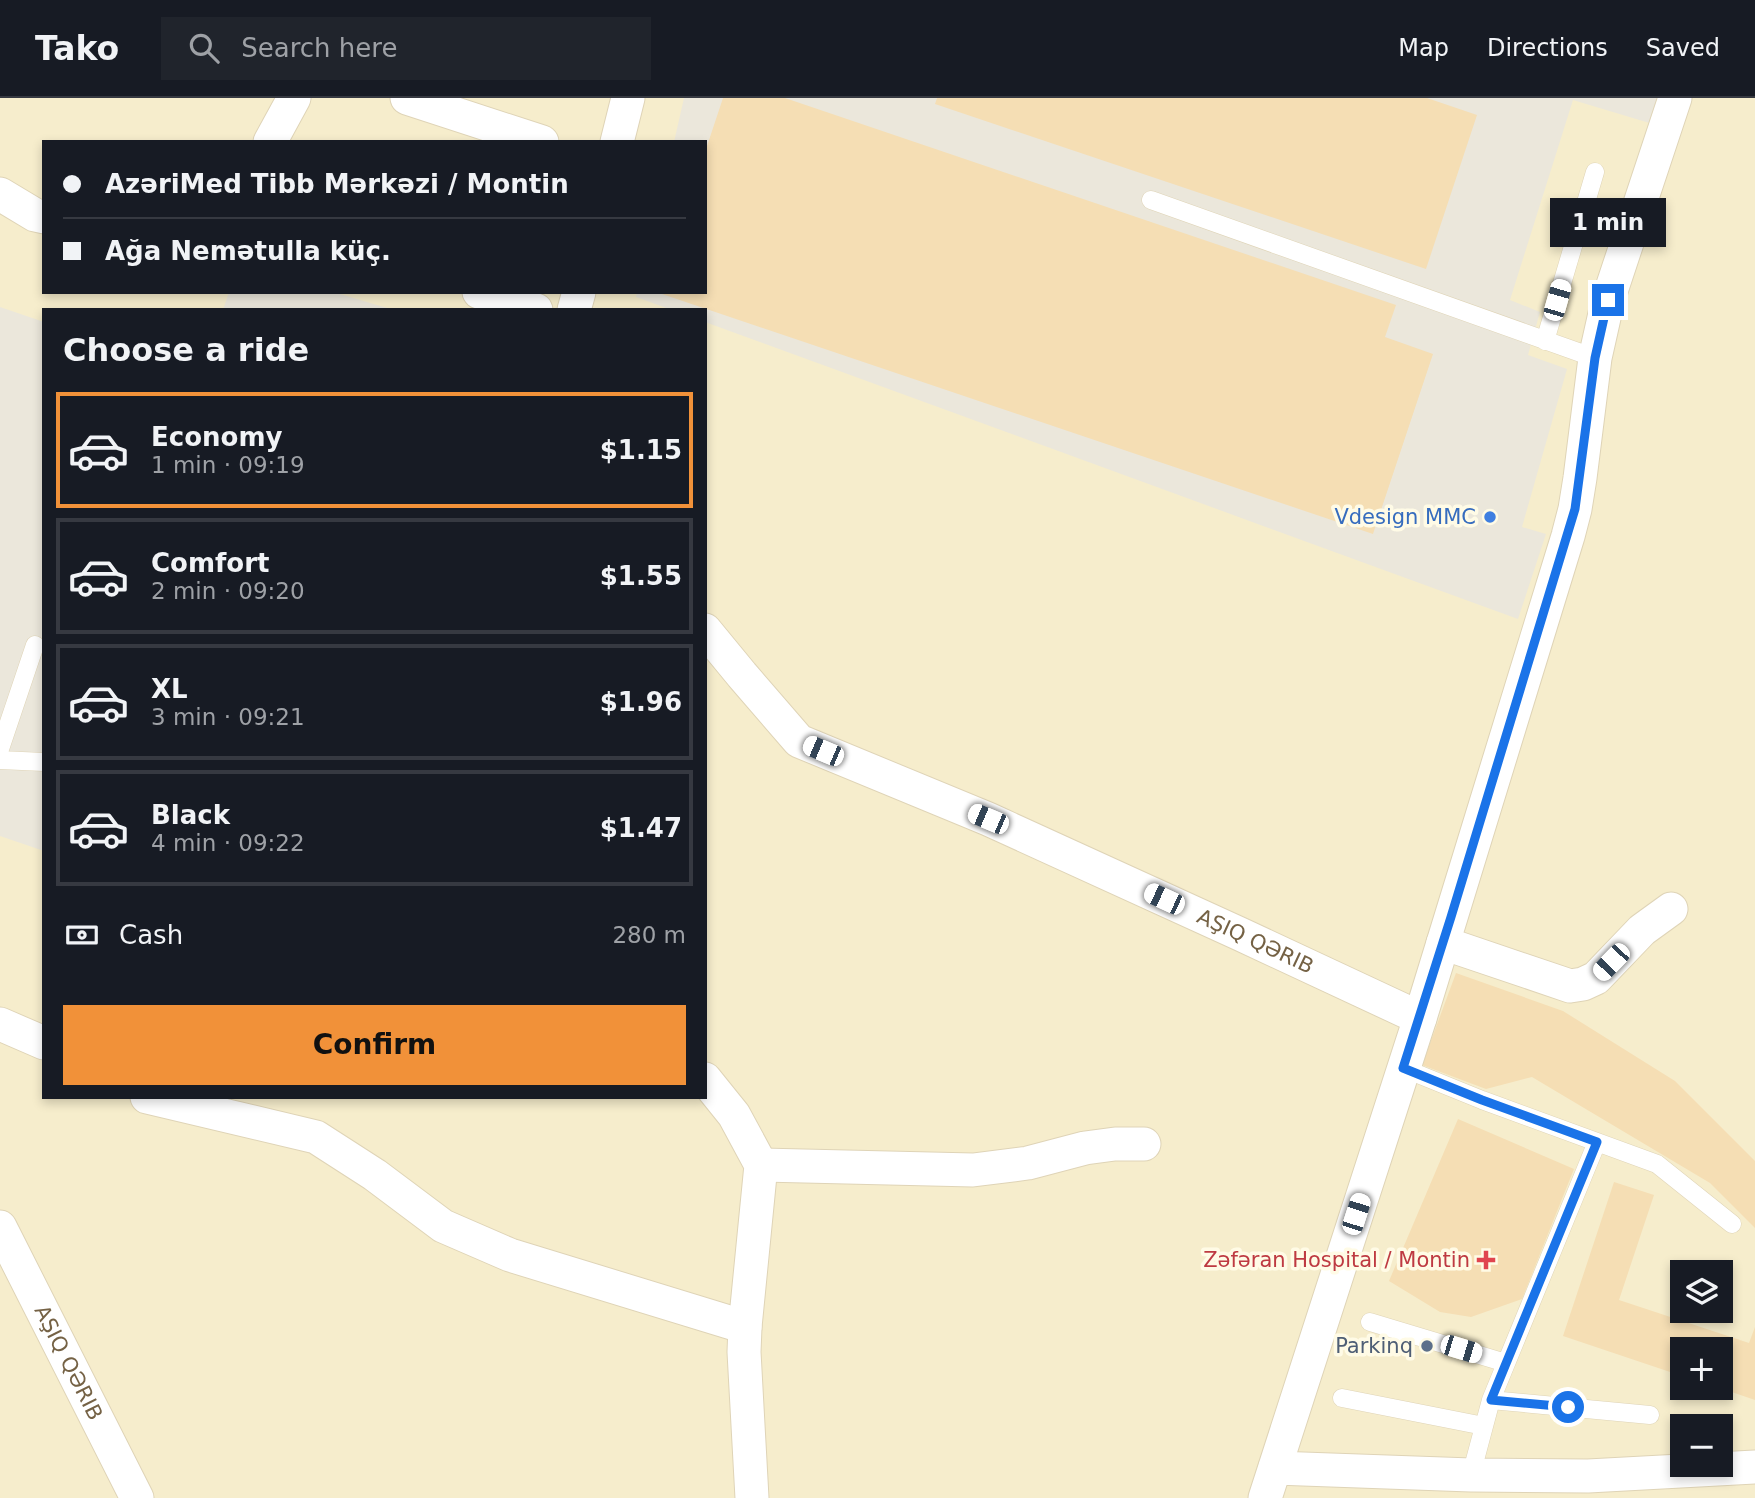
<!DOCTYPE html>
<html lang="en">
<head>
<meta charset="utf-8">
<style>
  :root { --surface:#171b24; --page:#20242c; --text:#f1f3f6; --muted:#9ea1a6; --line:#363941; --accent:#f19139 }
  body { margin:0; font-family:"DejaVu Sans",sans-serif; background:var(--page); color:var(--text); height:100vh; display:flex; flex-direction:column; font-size:26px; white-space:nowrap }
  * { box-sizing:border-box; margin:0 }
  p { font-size:23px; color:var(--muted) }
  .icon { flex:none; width:38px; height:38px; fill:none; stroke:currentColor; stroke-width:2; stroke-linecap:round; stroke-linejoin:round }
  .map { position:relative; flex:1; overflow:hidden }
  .panel { position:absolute; left:42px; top:210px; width:665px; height:791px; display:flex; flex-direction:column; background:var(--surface); border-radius:0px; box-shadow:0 4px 10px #0003 }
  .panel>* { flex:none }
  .guide { position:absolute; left:42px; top:42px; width:665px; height:154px; border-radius:0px; box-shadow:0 4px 10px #0003; display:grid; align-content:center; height:154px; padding:0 21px; background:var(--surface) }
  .tools { position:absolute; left:1670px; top:1162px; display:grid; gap:14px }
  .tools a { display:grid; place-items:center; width:63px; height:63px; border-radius:0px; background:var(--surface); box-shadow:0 4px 10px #0003; font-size:35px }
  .end { position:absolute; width:32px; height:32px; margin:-16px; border:9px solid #1a73e8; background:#fff; box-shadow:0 0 0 4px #fff }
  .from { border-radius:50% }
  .bubble { position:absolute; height:49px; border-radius:0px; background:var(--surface); box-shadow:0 4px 10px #0003; font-size:23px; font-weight:700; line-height:49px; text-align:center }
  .car { position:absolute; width:21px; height:42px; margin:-21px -10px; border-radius:9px; box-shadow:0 0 5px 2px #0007; background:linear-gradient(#fff 24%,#345 0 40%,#fff 0 76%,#345 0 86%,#fff 0) }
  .guide b { display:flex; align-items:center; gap:24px; height:66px; font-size:26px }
  .guide b+b { border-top:2px solid var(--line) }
  .guide i { width:18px; height:18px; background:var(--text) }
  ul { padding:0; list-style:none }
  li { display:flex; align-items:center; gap:21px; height:116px; margin:0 14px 10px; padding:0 7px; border:4px solid var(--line); border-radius:0px }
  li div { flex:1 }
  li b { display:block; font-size:26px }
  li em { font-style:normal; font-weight:700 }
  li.selected { border-color:var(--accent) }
  li>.icon { width:63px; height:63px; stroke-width:1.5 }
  h2 { padding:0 21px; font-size:32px; line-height:84px }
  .pay { display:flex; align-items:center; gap:18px; height:77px; padding:0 21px; font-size:26px }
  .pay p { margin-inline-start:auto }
  .cta { display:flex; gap:14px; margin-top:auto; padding:14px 21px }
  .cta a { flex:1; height:80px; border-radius:0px; background:var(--accent); color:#111; font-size:28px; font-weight:700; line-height:80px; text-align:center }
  header { display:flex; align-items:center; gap:42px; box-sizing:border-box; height:98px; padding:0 35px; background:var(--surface); border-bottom:2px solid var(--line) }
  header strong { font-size:33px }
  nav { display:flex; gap:38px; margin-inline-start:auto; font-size:24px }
  .search { width:490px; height:63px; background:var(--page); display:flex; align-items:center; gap:18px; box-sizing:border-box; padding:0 24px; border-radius:0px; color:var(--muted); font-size:26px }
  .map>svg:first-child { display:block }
  .residential { fill:#f6edcc; fill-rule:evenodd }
  .industrial { fill:#ebe7db }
  .building { fill:#f5deb4 }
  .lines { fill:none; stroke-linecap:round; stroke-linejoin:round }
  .lane-casing { stroke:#dfd4b7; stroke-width:19 }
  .street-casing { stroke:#dfd4b7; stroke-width:35 }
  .lane { stroke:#fff; stroke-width:18 }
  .street { stroke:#fff; stroke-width:33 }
  .route { stroke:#1a73e8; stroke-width:9 }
  .shop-dot { fill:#3f7fe0; stroke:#fffbe6; stroke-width:2.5 }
  .health-dot { fill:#e0444e; stroke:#fffbe6; stroke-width:2.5 }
  .service-dot { fill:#5c6f8a; stroke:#fffbe6; stroke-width:2.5 }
  .labels { text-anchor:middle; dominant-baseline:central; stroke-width:7; stroke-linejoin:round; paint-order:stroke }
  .shop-label { font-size:21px; fill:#366cbe; stroke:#fffbe6; text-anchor:end }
  .street-label { font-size:21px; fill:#756245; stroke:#fffbe6 }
  .health-label { font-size:21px; fill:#be3a42; stroke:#fffbe6; text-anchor:end }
  .service-label { font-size:21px; fill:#4e5e75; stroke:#fffbe6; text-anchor:end }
</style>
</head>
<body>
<header>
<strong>Tako</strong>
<div class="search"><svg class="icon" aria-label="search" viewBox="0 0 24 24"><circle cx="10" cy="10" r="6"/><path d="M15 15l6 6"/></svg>Search here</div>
<nav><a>Map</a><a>Directions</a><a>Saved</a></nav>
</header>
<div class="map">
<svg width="1755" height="1400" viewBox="0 0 1755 1400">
  <rect width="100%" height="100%" fill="#fef9de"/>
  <path class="residential" d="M 0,0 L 1755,0 L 1755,1400 L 0,1400 ZM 44,44 L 705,44 L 705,194 L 44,194 ZM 44,212 L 705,212 L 705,999 L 44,999 ZM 1682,1174 L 1720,1174 L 1720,1213 L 1682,1213 ZM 1682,1251 L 1720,1251 L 1720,1290 L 1682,1290 ZM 1682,1328 L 1720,1328 L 1720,1367 L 1682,1367 Z"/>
  <path class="industrial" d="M 684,0 L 1665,0 L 1656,27 L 1573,2 L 1510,202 L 1540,214 L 1528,257 L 1567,271 L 1522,429 L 1546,436 L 1518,521 L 705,224 L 705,212 L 672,212 L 636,199 L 637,194 L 705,194 L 705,44 L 674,44 Z
    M 229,194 L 333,194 L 394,212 L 223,212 Z
    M 0,209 L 44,224 L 44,753 L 0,738 Z"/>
  <path class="building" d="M 723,0 L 785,0 L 1396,207 L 1385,239 L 1433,256 L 1373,436 L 659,195 L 705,194 L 705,54 Z
    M 937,0 L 1427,0 L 1477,17 L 1426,171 L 935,6 Z
    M 1456,875 L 1563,913 L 1675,983 L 1755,1063 L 1755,1130 L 1710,1085 L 1532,979 L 1486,991 L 1422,967 Z
    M 1458,1021 L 1574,1071 L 1522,1201 L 1471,1219 L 1440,1214 L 1389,1183 Z
    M 1614,1084 L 1654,1097 L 1619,1202 L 1749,1245 L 1755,1229 L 1755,1302 L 1720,1290 L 1720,1251 L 1682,1251 L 1682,1278 L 1563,1238 Z"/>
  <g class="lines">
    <defs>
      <path id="lane" d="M 1151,102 L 1595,260
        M 1545,243 L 1595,74
        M 0,651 L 35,547
        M 0,662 L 44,664
        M 1403,970 L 1482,1002 L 1657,1066 L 1732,1126
        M 1370,1224 L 1506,1265
        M 1342,1300 L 1484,1328
        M 1491,1302 L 1650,1317
        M 1471,1377 L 1491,1302 L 1597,1044"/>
      <g id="street">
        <path d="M 407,0 L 542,44"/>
        <path d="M 270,44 L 294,0"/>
        <path d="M 617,44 L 628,0"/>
        <path d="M 0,96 L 35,117 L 44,119"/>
        <path d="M 479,194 L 536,212"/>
        <path d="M 574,212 L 579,194"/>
        <path id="s1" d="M 705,532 L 742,577 L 799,643 L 988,721 L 1240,836 L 1420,920"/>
        <path d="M 1443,845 L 1570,888 L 1583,886 L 1596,880 L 1642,832 L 1671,811"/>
        <path d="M 0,926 L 44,945"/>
        <path d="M 705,981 L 734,1017 L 761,1067 L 745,1229 L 744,1254 L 752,1400"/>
        <path d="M 147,999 L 316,1039 L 375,1077 L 443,1128 L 510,1157 L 745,1229"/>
        <path d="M 761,1067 L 973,1072 L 1028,1065 L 1085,1050 L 1115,1046 L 1144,1046"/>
        <path id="s2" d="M 0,1129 L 137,1400"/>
        <path d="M 1275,1370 L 1471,1377 L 1588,1378 L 1755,1369"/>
        <path d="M 1265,1400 L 1420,920 L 1568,438 L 1575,411 L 1580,380 L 1595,260 L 1608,202 L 1675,0"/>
      </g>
    </defs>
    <use href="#lane" class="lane-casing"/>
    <use href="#street" class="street-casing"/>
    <use href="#lane" class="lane"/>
    <use href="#street" class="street"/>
  </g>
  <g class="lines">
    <path class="route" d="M 1568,1309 L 1491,1302 L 1597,1044 L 1482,1002 L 1403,970 L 1451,819 L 1575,411 L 1595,260 L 1608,202"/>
  </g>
  <circle class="shop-dot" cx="1490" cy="419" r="7"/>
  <path class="health-dot" d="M1482.5 1151.5h7v7h7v7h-7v7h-7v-7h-7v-7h7z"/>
  <circle class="service-dot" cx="1427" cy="1248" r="7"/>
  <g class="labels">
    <g class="shop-label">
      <text x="1476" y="419">Vdesign MMC</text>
    </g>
    <g class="street-label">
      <text stroke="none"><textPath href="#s1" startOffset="644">AŞIQ QƏRIB</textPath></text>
      <text stroke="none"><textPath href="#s2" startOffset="152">AŞIQ QƏRIB</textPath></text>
    </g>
    <g class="health-label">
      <text x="1470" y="1162">Zəfəran Hospital / Montin</text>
    </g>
    <g class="service-label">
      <text x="1413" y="1248">Parkinq</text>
    </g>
  </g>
</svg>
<div class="tools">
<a><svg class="icon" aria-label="layers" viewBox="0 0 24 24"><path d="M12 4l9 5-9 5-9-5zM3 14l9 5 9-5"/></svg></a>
<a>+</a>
<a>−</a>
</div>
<i class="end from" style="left:1568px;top:1309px"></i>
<i class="end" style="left:1608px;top:202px"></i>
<div class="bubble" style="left:1550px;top:100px;width:116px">1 min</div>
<i class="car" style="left:1557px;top:202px;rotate:16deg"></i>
<i class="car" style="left:823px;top:653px;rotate:293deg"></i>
<i class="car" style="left:988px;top:721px;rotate:293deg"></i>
<i class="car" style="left:1164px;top:801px;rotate:295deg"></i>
<i class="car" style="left:1611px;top:864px;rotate:224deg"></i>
<i class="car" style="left:1356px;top:1116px;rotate:18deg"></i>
<i class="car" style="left:1461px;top:1251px;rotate:107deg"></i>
<div class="guide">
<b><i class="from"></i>AzəriMed Tibb Mərkəzi / Montin</b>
<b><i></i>Ağa Nemətulla küç.</b>
</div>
<section class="panel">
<h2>Choose a ride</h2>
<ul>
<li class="selected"><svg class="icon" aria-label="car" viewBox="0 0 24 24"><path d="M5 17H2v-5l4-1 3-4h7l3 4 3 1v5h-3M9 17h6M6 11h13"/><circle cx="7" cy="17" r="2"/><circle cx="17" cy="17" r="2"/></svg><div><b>Economy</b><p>1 min · 09:19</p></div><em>$1.15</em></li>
<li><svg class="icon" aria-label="car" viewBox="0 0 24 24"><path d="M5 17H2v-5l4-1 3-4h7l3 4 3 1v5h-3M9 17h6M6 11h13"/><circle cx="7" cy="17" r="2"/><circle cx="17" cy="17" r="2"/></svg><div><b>Comfort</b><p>2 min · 09:20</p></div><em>$1.55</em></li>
<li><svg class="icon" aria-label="car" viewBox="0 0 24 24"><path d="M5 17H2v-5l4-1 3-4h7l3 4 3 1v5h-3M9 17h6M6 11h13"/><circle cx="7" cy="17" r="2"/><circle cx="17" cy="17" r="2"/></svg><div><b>XL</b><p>3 min · 09:21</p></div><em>$1.96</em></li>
<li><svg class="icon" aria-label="car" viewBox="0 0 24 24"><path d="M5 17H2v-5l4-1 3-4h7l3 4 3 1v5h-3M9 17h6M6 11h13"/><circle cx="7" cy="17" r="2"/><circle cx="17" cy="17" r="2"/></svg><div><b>Black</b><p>4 min · 09:22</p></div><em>$1.47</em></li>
</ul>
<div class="pay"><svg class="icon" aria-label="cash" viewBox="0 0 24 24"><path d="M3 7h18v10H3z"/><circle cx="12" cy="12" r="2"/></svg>Cash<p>280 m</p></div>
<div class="cta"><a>Confirm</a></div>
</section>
</div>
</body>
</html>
